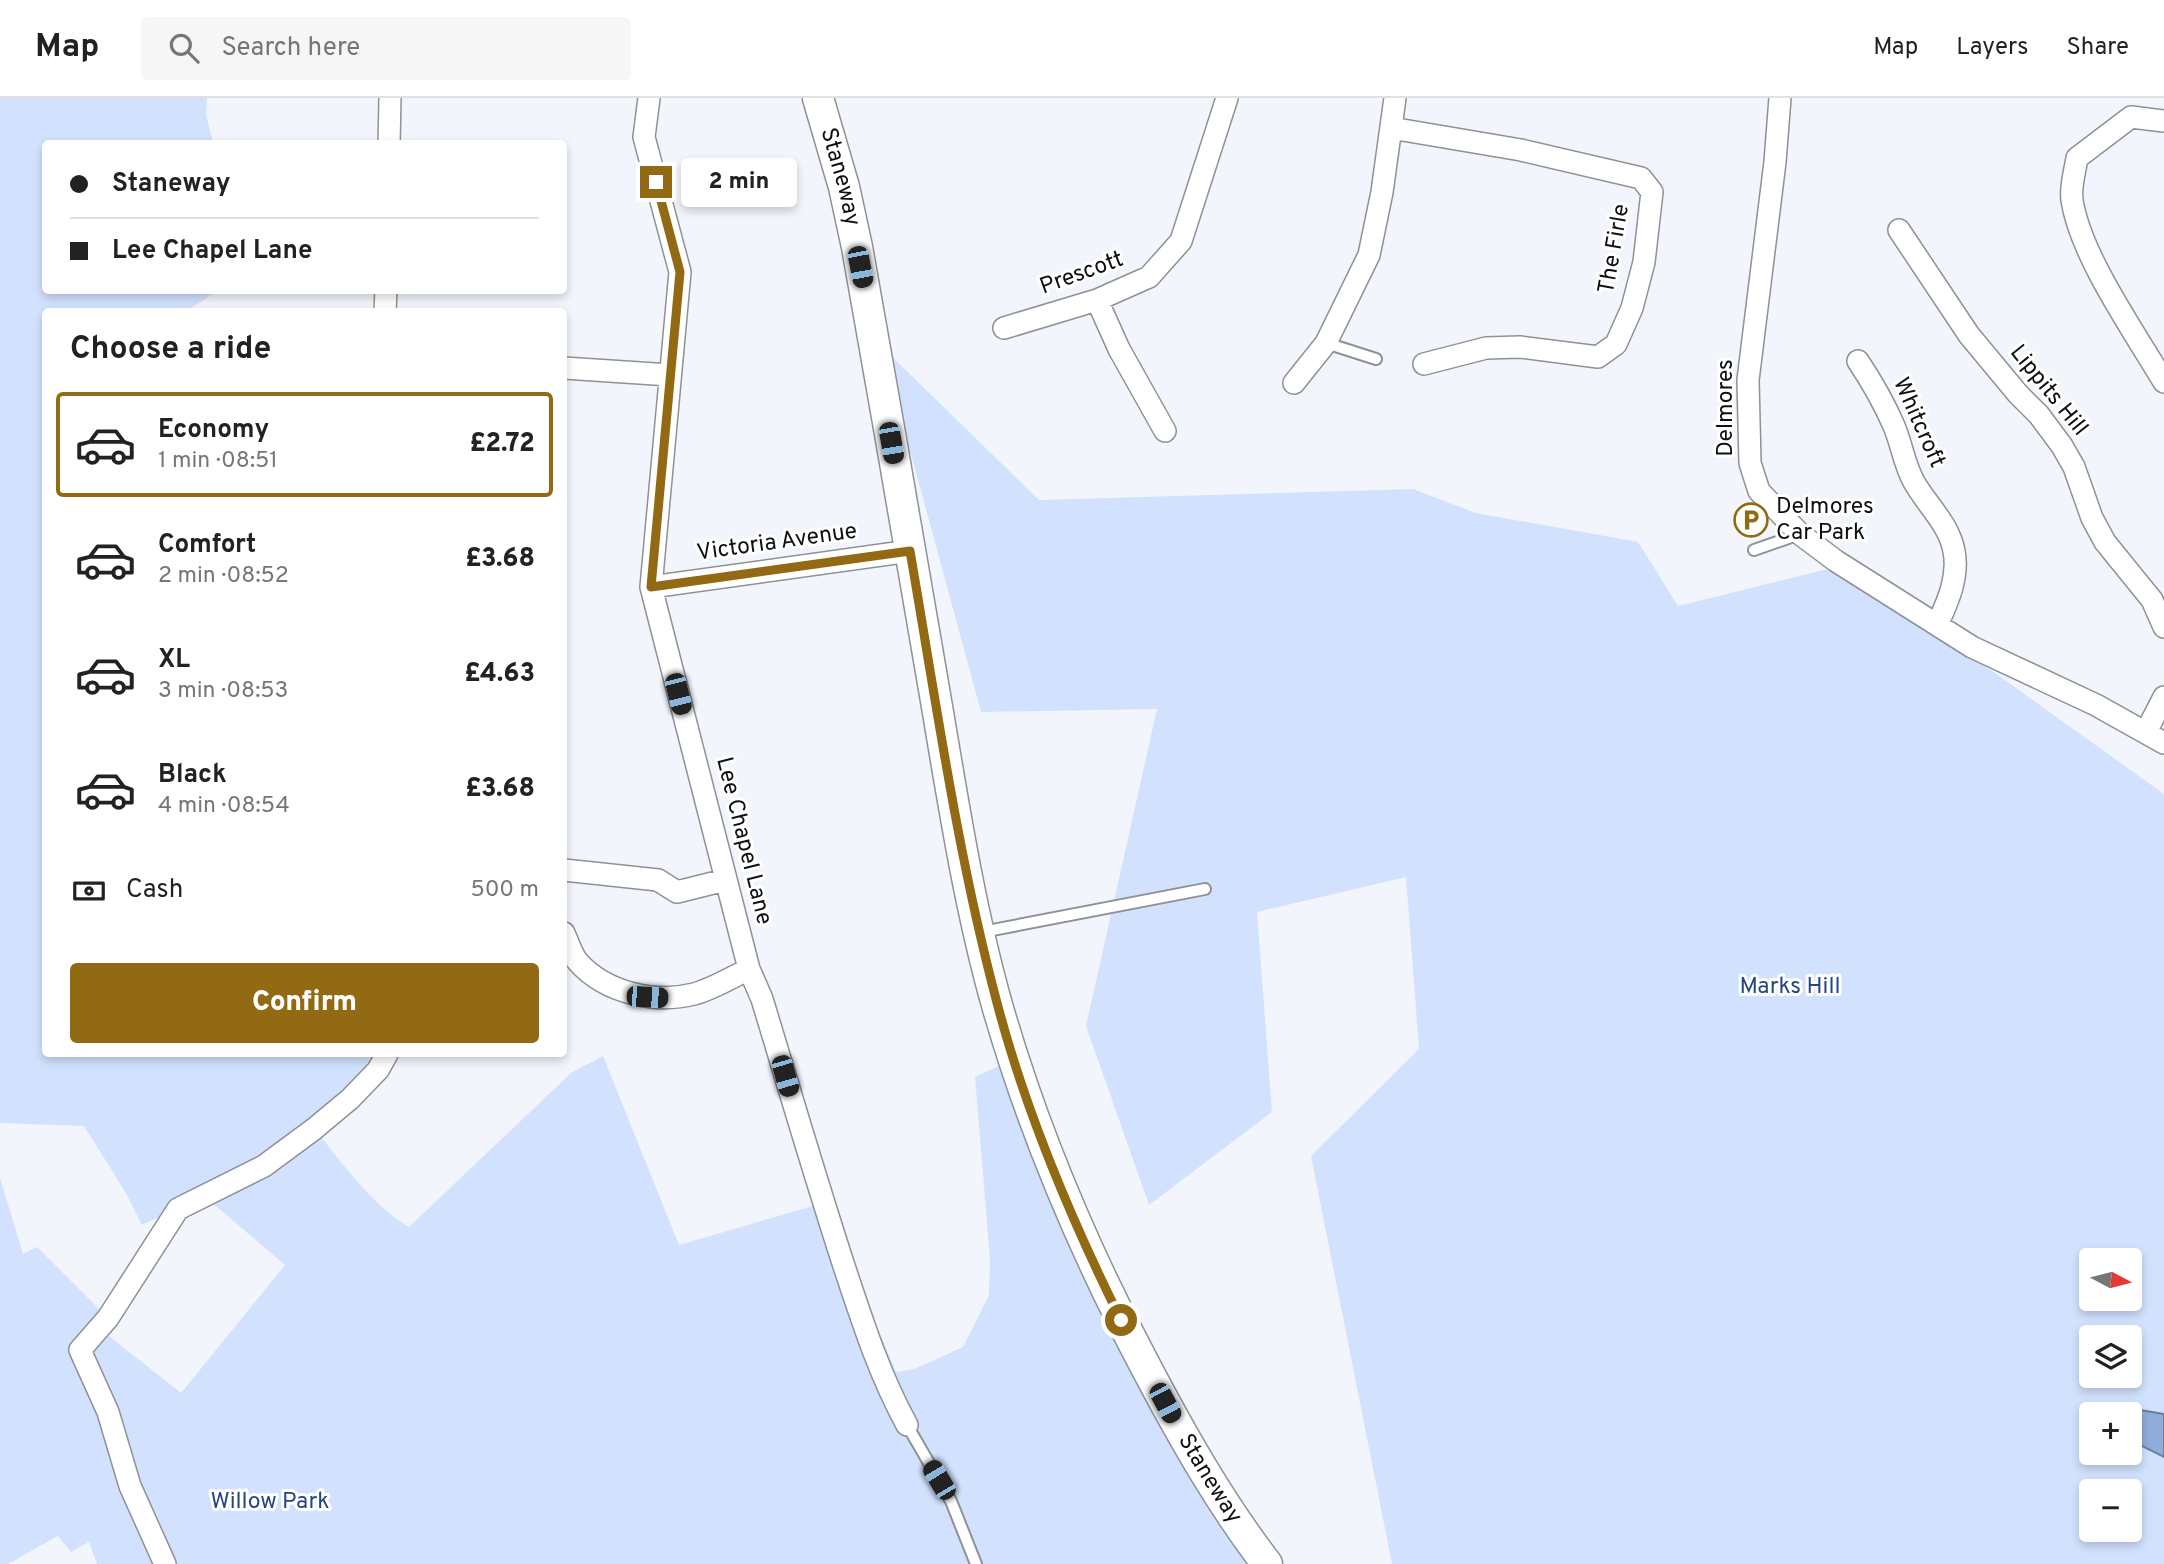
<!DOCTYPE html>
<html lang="en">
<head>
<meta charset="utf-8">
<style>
  :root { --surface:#fff; --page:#f6f6f6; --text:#222; --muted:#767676; --line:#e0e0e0; --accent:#936a14 }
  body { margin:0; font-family:Overpass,sans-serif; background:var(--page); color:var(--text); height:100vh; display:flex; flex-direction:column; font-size:26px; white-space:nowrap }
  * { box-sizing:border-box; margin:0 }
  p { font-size:23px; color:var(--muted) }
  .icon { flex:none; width:38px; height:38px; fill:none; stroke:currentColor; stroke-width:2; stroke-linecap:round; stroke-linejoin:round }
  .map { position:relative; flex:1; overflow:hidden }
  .details { position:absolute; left:42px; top:210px; width:525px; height:749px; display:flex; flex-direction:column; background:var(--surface); border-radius:7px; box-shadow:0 4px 10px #0003 }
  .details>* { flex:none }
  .banner { position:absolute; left:42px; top:42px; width:525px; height:154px; border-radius:7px; box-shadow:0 4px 10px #0003; display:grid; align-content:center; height:154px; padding:0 28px; background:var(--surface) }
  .needle { width:46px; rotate:97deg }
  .fabs { position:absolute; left:2079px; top:1150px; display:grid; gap:14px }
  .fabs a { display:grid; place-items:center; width:63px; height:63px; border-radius:7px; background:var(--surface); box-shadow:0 4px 10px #0003; font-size:35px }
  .end { position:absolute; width:32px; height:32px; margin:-16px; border:9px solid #936a14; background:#fff; box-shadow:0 0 0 4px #fff }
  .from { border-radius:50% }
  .bubble { position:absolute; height:49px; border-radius:7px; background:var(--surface); box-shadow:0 4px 10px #0003; font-size:23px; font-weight:800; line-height:49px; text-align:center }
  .car { position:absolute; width:21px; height:42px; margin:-21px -10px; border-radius:9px; box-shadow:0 0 5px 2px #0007; background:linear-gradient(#222 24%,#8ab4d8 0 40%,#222 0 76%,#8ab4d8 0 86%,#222 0) }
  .banner b { display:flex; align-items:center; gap:24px; height:66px; font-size:26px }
  .banner b+b { border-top:2px solid var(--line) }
  .banner i { width:18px; height:18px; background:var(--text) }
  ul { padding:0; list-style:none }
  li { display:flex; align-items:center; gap:21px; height:105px; margin:0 14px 10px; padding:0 14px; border:4px solid transparent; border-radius:7px }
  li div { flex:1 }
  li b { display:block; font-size:26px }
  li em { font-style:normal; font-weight:800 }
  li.active { border-color:var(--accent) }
  li>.icon { width:63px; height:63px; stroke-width:1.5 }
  h2 { padding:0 28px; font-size:32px; line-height:84px }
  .pay { display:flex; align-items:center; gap:18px; height:77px; padding:0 28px; font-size:26px }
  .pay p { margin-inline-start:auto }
  .button { display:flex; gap:14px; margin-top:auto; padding:14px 28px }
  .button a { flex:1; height:80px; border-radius:7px; background:var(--accent); color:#fff; font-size:28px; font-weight:800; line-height:80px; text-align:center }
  header { display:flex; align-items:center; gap:42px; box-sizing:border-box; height:98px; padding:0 35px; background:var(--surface); border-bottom:2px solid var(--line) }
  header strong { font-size:33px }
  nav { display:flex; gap:38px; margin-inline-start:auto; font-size:24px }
  .search { width:490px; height:63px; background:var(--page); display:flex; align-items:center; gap:18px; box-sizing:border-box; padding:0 24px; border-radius:7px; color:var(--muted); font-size:26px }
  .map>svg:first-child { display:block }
  .green { fill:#d2e2fe; fill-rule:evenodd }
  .water { fill:#90acda; stroke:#697d9e; stroke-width:2 }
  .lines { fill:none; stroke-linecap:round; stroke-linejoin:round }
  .service-casing { stroke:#8e9196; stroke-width:14 }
  .minor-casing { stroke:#8e9196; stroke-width:24 }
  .secondary-casing { stroke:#8e9196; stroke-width:33 }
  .service { stroke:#fff; stroke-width:10 }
  .minor { stroke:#fff; stroke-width:21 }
  .secondary { stroke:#fff; stroke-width:30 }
  .route { stroke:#936a14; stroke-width:9 }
  .labels { text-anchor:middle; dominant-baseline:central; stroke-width:6; stroke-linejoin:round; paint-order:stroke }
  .street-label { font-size:23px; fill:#0e0f11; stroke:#fff }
  .poi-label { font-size:23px; fill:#0e0f11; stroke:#fff; text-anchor:start }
  .park-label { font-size:23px; fill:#254680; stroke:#fff }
</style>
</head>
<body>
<header>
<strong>Map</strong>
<div class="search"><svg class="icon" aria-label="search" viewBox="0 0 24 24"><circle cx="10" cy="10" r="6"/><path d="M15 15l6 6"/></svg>Search here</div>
<nav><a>Map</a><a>Layers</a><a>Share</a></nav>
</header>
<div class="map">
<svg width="2164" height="1466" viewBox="0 0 2164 1466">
  <rect width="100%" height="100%" fill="#f2f5fb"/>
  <path class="green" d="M 0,0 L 207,0 L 206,17 L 213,45 L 46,46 L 46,192 L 218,193 L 189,211 L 189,213 L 46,214 L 46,956 L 387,956 L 315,1031 C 340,1063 374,1109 409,1129 L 571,975 L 603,958 L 679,1147 L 823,1105 L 868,1238 L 880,1236 L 896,1274 L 914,1271 L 963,1249 L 989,1197 L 990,1161 L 975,979 L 1014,961 L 1051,1067 L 1267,1466 L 97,1466 L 89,1444 L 71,1454 L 58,1438 L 8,1466 L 0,1466 L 0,1080 L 23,1156 L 37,1149 L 108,1220 L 99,1230 L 181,1295 L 285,1167 L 204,1098 L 142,1127 L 126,1095 L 84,1028 L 0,1025 Z
    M 882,249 L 1039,402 L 1413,391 L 1476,415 L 1638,444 L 1678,508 L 1844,467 L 2164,696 L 2164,1316 L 2140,1313 L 2133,1343 L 2164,1359 L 2164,1466 L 1392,1466 L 1311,1058 L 1419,951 L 1406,779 L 1257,814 L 1272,1014 L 1149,1107 L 1086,928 L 1157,611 L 981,614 ZM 2091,1162 L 2130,1162 L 2130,1200 L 2091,1200 ZM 2091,1239 L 2130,1239 L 2130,1278 L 2091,1278 ZM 2091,1316 L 2130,1316 L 2130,1354 L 2091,1354 ZM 2091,1393 L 2130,1393 L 2130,1432 L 2091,1432 Z"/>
  <path class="water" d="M 2140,1312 L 2164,1316 L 2164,1359 L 2132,1343 Z"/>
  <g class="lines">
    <defs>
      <path id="service" d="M 1326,245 L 1376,261
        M 1754,452 L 1800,436
        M 982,834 L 1205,791
        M 907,1327 L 951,1403 L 976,1466"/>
      <path id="minor" d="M 649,0 L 644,39 L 680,174 L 651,489 L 749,871 L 762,901 C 789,990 815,1079 844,1168 C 862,1222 879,1276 907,1327
        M 1780,0 L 1775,64 L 1748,282 L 1750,365 L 1759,393 L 1800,436 L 1836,463 L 1972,549 L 2096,607 L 2164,645
        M 2164,23 L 2131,19 L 2077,60 C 2075,73 2070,89 2072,102 C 2080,157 2135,235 2164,284
        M 1391,30 L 1521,52 L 1641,80 L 1652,94 L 1644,164 L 1632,210 L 1616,246 L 1598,259 L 1520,249 L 1486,250 L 1424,266
        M 389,46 L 390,0
        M 1899,132 L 1969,237 L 2018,296 L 2039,317 L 2062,348 L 2074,369 L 2092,420 L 2105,444 L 2152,502 L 2164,529
        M 1097,202 L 1119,251 L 1165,333
        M 385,214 L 386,192
        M 1004,230 L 1097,202 L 1149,179 L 1181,143 L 1227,0
        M 1858,263 C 1872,284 1884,305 1894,328 C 1902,347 1904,366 1914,384 C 1927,407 1949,426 1954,453 C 1959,479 1948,503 1938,525
        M 564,270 L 670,277
        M 1294,285 L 1326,245 L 1369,157 L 1382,94 L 1395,0
        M 651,489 L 910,453
        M 2146,634 L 2164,599
        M 564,772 L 658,782 L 677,794 L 725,782
        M 564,835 C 568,844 572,857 578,864 C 606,895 655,906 694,896 C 713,891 732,879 749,871
        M 165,1466 L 130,1388 L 108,1314 L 80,1252 L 108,1220 L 178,1111 L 264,1068 L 314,1031 L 350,1001 L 378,972 L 387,956"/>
      <g id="secondary">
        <path id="s1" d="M 818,0 L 844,89 L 857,149 C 884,296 908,444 934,591 C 952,696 968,804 997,907 C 1034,1036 1086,1157 1149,1275 C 1184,1341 1221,1406 1267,1466"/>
      </g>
    </defs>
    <use href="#service" class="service-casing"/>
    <use href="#minor" class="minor-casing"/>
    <use href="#secondary" class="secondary-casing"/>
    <use href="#service" class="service"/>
    <use href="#minor" class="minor"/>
    <use href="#secondary" class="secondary"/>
  </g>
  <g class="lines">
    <path class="route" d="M 656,84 L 680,174 L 651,489 L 910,453 C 936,603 957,754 996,901 C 1025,1013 1070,1119 1121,1222"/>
  </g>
  <defs>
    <symbol id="parking-ring" viewBox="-11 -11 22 22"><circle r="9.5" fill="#fff" stroke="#936a14" stroke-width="1.5"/><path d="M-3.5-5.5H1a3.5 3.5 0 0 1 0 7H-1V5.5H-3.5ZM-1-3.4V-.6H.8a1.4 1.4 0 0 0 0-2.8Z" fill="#936a14"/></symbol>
  </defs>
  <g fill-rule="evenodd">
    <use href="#parking-ring" x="1732" y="403" width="38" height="38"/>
  </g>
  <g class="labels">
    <g class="street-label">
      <text stroke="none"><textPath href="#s1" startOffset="82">Staneway</textPath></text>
      <text transform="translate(1615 151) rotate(-80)">The Firle</text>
      <text transform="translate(1082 176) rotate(-20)">Prescott</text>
      <text transform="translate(2048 293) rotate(51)">Lippits Hill</text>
      <text transform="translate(1726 310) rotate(-90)">Delmores</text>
      <text transform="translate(1918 325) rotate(66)">Whitcroft</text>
      <text transform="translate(777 445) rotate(-8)">Victoria Avenue</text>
      <text transform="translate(743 743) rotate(76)">Lee Chapel Lane</text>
      <text stroke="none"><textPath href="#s1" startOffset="1446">Staneway</textPath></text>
    </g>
    <g class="poi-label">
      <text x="1776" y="409">Delmores<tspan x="1776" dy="26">Car Park</tspan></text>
    </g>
    <g class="park-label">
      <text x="1790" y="889">Marks Hill</text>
      <text x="270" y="1404">Willow Park</text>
    </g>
  </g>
</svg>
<div class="fabs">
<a><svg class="needle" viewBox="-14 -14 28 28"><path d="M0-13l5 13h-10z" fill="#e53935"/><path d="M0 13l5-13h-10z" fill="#767676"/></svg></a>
<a><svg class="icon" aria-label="layers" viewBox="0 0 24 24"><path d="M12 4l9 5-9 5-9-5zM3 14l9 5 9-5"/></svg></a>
<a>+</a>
<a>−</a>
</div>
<i class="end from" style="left:1121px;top:1222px"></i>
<i class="end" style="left:656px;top:84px"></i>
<div class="bubble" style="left:681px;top:60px;width:116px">2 min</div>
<i class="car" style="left:860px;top:169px;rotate:169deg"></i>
<i class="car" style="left:891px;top:345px;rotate:170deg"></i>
<i class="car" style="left:678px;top:596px;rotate:166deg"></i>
<i class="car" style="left:647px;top:899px;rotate:93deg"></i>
<i class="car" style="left:785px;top:978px;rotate:164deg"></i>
<i class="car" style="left:1165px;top:1305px;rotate:152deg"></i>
<i class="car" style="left:939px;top:1382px;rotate:329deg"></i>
<div class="banner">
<b><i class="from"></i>Staneway</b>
<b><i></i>Lee Chapel Lane</b>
</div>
<section class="details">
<h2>Choose a ride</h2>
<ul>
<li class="active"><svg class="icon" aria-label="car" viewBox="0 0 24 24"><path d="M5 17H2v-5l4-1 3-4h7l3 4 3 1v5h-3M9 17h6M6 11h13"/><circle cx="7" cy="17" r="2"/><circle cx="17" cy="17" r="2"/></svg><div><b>Economy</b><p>1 min · 08:51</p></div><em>£2.72</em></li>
<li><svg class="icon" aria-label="car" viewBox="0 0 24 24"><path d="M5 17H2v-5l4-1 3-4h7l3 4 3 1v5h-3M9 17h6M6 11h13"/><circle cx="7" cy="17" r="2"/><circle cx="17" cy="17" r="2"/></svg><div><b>Comfort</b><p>2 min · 08:52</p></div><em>£3.68</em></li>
<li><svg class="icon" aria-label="car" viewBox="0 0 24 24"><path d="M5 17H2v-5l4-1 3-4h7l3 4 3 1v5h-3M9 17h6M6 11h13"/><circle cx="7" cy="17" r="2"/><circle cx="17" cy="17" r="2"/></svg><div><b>XL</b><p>3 min · 08:53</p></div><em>£4.63</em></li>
<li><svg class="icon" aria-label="car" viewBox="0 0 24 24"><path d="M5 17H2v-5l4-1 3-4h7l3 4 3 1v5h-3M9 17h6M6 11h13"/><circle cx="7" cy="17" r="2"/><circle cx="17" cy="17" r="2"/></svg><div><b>Black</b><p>4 min · 08:54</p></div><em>£3.68</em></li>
</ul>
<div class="pay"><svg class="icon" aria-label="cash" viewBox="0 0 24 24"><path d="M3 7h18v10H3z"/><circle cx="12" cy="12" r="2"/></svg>Cash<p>500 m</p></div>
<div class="button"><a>Confirm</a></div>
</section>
</div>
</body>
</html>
